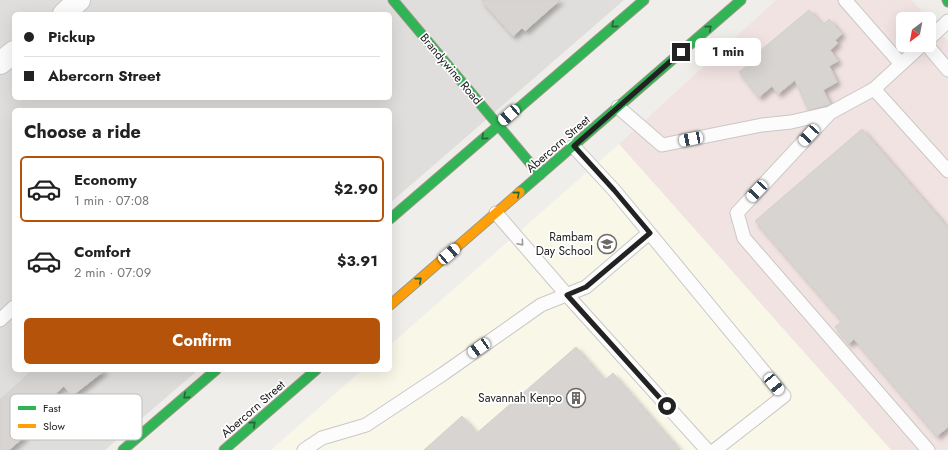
<!DOCTYPE html>
<html lang="en">
<head>
<meta charset="utf-8">
<style>
  :root { --surface:#fff; --page:#f2f2f2; --text:#222; --muted:#767676; --line:#e0e0e0; --accent:#b45309 }
  body { margin:0; font-family:Jost,sans-serif; background:var(--page); color:var(--text); height:100vh; display:flex; flex-direction:column; font-size:15px; white-space:nowrap }
  * { box-sizing:border-box; margin:0 }
  p { font-size:13px; color:var(--muted) }
  .icon { flex:none; width:22px; height:22px; fill:none; stroke:currentColor; stroke-width:2; stroke-linecap:round; stroke-linejoin:round }
  .map { position:relative; flex:1; overflow:hidden }
  .panel { position:absolute; left:12px; top:108px; width:380px; height:264px; display:flex; flex-direction:column; background:var(--surface); border-radius:6px; box-shadow:0 4px 16px #0002 }
  .panel>* { flex:none }
  .banner { position:absolute; left:12px; top:12px; width:380px; height:88px; border-radius:6px; box-shadow:0 4px 16px #0002; display:grid; align-content:center; height:88px; padding:0 12px; background:var(--surface) }
  .needle { width:26px; rotate:212deg }
  .buttons { position:absolute; left:896px; top:12px; display:grid; gap:8px }
  .buttons a { display:grid; place-items:center; width:40px; height:40px; border-radius:6px; background:var(--surface); box-shadow:0 4px 16px #0002; font-size:20px }
  .end { position:absolute; width:18px; height:18px; margin:-9px; border:5px solid #222; background:#fff; box-shadow:0 0 0 2px #fff }
  .from { border-radius:50% }
  .bubble { position:absolute; height:28px; border-radius:6px; background:var(--surface); box-shadow:0 4px 16px #0002; font-size:13px; font-weight:700; line-height:28px; text-align:center }
  .car { position:absolute; width:12px; height:24px; margin:-12px -6px; border-radius:5px; box-shadow:0 0 3px 1px #0007; background:linear-gradient(#fff 24%,#345 0 40%,#fff 0 76%,#345 0 86%,#fff 0) }
  .banner b { display:flex; align-items:center; gap:14px; height:38px; font-size:15px }
  .banner b+b { border-top:1px solid var(--line) }
  .banner i { width:10px; height:10px; background:var(--text) }
  ul { padding:0; list-style:none }
  li { display:flex; align-items:center; gap:12px; height:66px; margin:0 8px 6px; padding:0 4px; border:2px solid transparent; border-radius:6px }
  li div { flex:1 }
  li b { display:block; font-size:15px }
  li em { font-style:normal; font-weight:700 }
  li.on { border-color:var(--accent) }
  li>.icon { width:36px; height:36px; stroke-width:1.5 }
  h2 { padding:0 12px; font-size:18px; line-height:48px }
  .action { display:flex; gap:8px; margin-top:auto; padding:8px 12px }
  .action a { flex:1; height:46px; border-radius:6px; background:var(--accent); color:#fff; font-size:16px; font-weight:700; line-height:46px; text-align:center }
  .map>svg:first-child { display:block }
  .residential { fill:#dfdedc; fill-rule:evenodd }
  .commercial { fill:#f1e3e1 }
  .education { fill:#f8f7e8 }
  .building { fill:#d7d4d2; stroke:#d3d0cc; filter:url(#shadow) }
  .lines { fill:none; stroke-linecap:round; stroke-linejoin:round }
  .lane-casing { stroke:#c9c8c7; stroke-width:15 }
  .street-casing { stroke:#c9c8c7; stroke-width:24 }
  .fast-casing { stroke:#999a82; stroke-width:11 }
  .slow-casing { stroke:#999a82; stroke-width:11 }
  .lane { stroke:#fdfcfc; stroke-width:13 }
  .street { stroke:#fdfcfc; stroke-width:22 }
  .fast { stroke:#30b455; stroke-width:9 }
  .slow { stroke:#ff9f0a; stroke-width:9 }
  .oneway { stroke:#286439 }
  .oneway2 { stroke:#9a9a9a }
  .route { stroke:#222; stroke-width:5 }
  .labels { text-anchor:middle; dominant-baseline:central; stroke-width:3.5; stroke-linejoin:round; paint-order:stroke }
  .street-label { font-size:12px; fill:#222; stroke:#fff }
  .poi-label { font-size:12px; fill:#222; stroke:#fff; text-anchor:end }
  .key { fill:#fff; stroke:#bdbdbd; stroke-width:1 }
  .key-label { font-size:11px; fill:#222 }
</style>
</head>
<body>
<div class="map">
<svg width="948" height="450" viewBox="0 0 948 450">
  <defs>
    <filter id="shadow"><feDropShadow dx="3.5" dy="3.5" stdDeviation="2" flood-color="#0004"/></filter>
  </defs>
  <rect width="100%" height="100%" fill="#f0eeeb"/>
  <path class="residential" d="M 0,0 L 624,0 L 390,203 L 390,110 L 14,110 L 14,370 L 198,370 L 105,450 L 0,450 ZM 14,14 L 390,14 L 390,98 L 14,98 Z"/>
  <path class="commercial" d="M 776,0 L 912,0 L 928,19 L 903,19 L 903,45 L 929,45 L 929,20 L 948,42 L 948,450 L 891,450 L 619,144 Z"/>
  <path class="education" d="M 619,144 L 891,450 L 271,450 L 362,370 L 390,370 L 390,345 Z"/>
  <path class="building" d="M 481,0 L 560,0 L 525,31 L 522,28 L 513,36 Z
    M 809,10 L 823,25 L 829,19 L 842,34 L 835,40 L 838,43 L 830,50 L 838,61 L 829,66 L 837,82 L 823,90 L 830,104 L 827,105 L 808,110 L 795,80 L 778,94 L 772,86 L 759,97 L 739,72 L 752,62 L 749,60 Z
    M 862,129 L 948,228 L 948,427 L 937,436 L 854,339 L 849,344 L 835,327 L 842,321 L 755,221 Z
    M 576,347 L 605,380 L 613,373 L 680,450 L 424,450 L 462,416 L 477,433 Z
    M 33,370 L 105,370 L 72,396 L 64,386 L 31,416 L 34,419 L 21,431 L 25,436 L 9,450 L 0,450 L 0,400 Z"/>
  <g class="lines">
    <defs>
      <path id="lane" d="M 845,0 L 901,64
        M 929,39 L 948,21
        M 927,45 L 948,70
        M 874,89 L 948,171
        M 618,107 L 662,145 L 762,125 L 791,122 L 830,113 L 874,89 L 922,45
        M 830,113 L 737,213 L 744,238 L 928,450
        M 573,146 L 614,190 L 784,396 L 715,450
        M 496,213 L 567,295 L 707,450
        M 0,320 L 14,307
        M 304,450 L 322,438 L 366,425 L 443,374 L 541,305 L 586,287 L 649,233"/>
      <path id="street" d="M 64,14 L 79,0
        M 0,63 L 14,52"/>
      <path id="fast" d="M 393,0 L 540,175
        M 947,0 L 948,2
        M 520,192 L 741,0
        M 390,219 L 644,0
        M 123,450 L 216,370
        M 224,450 L 316,370"/>
      <path id="slow" d="M 390,305 L 520,192"/>
    </defs>
    <use href="#lane" class="lane-casing"/>
    <use href="#street" class="street-casing"/>
    <use href="#fast" class="fast-casing"/>
    <use href="#slow" class="slow-casing"/>
    <use href="#lane" class="lane"/>
    <use href="#street" class="street"/>
    <use href="#fast" class="fast"/>
    <use href="#slow" class="slow"/>
  </g>
  <defs><path id="oneway-chevron" d="M-2-3.5L2.5 0L-2 3.5" fill="none" stroke-width="1.6" stroke-linecap="round" stroke-linejoin="round"/></defs>
  <g class="oneway">
    <use href="#oneway-chevron" transform="translate(614 25) rotate(139)"/>
    <use href="#oneway-chevron" transform="translate(709 28) rotate(-41)"/>
    <use href="#oneway-chevron" transform="translate(484 137) rotate(139)"/>
    <use href="#oneway-chevron" transform="translate(517 194) rotate(-41)"/>
    <use href="#oneway-chevron" transform="translate(419 280) rotate(-41)"/>
    <use href="#oneway-chevron" transform="translate(186 396) rotate(139)"/>
    <use href="#oneway-chevron" transform="translate(253 424) rotate(-41)"/>
  </g>
  <use class="oneway2" href="#oneway-chevron" transform="translate(521 243) rotate(49)"/>
  <g class="lines">
    <path class="route" d="M 667,406 L 567,295 L 586,287 L 650,233 L 614,190 L 574,146 L 681,52"/>
  </g>
  <defs>
    <symbol id="school-ring" viewBox="-11 -11 22 22"><circle r="9.5" fill="#fff" stroke="#6a6968" stroke-width="1.5"/><path d="M0-5L7-2L0 1L-7-2ZM-4 1L0 2.5L4 1V4Q0 6-4 4Z" fill="#6a6968"/></symbol>
    <symbol id="building-ring" viewBox="-11 -11 22 22"><circle r="9.5" fill="#fff" stroke="#6a6968" stroke-width="1.5"/><path d="M-4-6H4V6H1V3H-1V6H-4ZM-2.5-4.3h1.7v1.8h-1.7ZM.8-4.3h1.7v1.8H.8ZM-2.5-1h1.7V.8h-1.7ZM.8-1h1.7V.8H.8Z" fill="#6a6968"/></symbol>
  </defs>
  <g fill-rule="evenodd">
    <use href="#school-ring" x="596" y="233" width="22" height="22"/>
    <use href="#building-ring" x="565" y="387" width="22" height="22"/>
  </g>
  <g class="labels">
    <g class="street-label">
      <text transform="translate(451 69) rotate(50)">Brandywine Road</text>
      <text transform="translate(558 144) rotate(-41)">Abercorn Street</text>
      <text transform="translate(253 409) rotate(-41)">Abercorn Street</text>
    </g>
    <g class="poi-label">
      <text x="593" y="237">Rambam<tspan x="593" dy="14">Day School</tspan></text>
      <text x="562" y="398">Savannah Kenpo</text>
    </g>
  </g>
  <rect x="10" y="394" width="132" height="46" rx="6" class="key"/>
  <rect x="18" y="406" width="18" height="4" fill="#30b455"/>
  <rect x="18" y="424" width="18" height="4" fill="#ff9f0a"/>
  <g class="key-label">
    <text x="43" y="412">Fast</text>
    <text x="43" y="430">Slow</text>
  </g>
</svg>
<div class="buttons">
<a><svg class="needle" viewBox="-14 -14 28 28"><path d="M0-13l5 13h-10z" fill="#e53935"/><path d="M0 13l5-13h-10z" fill="#767676"/></svg></a>
</div>
<i class="end from" style="left:667px;top:406px"></i>
<i class="end" style="left:681px;top:52px"></i>
<div class="bubble" style="left:695px;top:38px;width:66px">1 min</div>
<i class="car" style="left:509px;top:115px;rotate:229deg"></i>
<i class="car" style="left:809px;top:135px;rotate:223deg"></i>
<i class="car" style="left:691px;top:139px;rotate:259deg"></i>
<i class="car" style="left:757px;top:191px;rotate:223deg"></i>
<i class="car" style="left:449px;top:254px;rotate:49deg"></i>
<i class="car" style="left:479px;top:348px;rotate:235deg"></i>
<i class="car" style="left:774px;top:384px;rotate:141deg"></i>
<div class="banner">
<b><i class="from"></i>Pickup</b>
<b><i></i>Abercorn Street</b>
</div>
<section class="panel">
<h2>Choose a ride</h2>
<ul>
<li class="on"><svg class="icon" aria-label="car" viewBox="0 0 24 24"><path d="M5 17H2v-5l4-1 3-4h7l3 4 3 1v5h-3M9 17h6M6 11h13"/><circle cx="7" cy="17" r="2"/><circle cx="17" cy="17" r="2"/></svg><div><b>Economy</b><p>1 min · 07:08</p></div><em>$2.90</em></li>
<li><svg class="icon" aria-label="car" viewBox="0 0 24 24"><path d="M5 17H2v-5l4-1 3-4h7l3 4 3 1v5h-3M9 17h6M6 11h13"/><circle cx="7" cy="17" r="2"/><circle cx="17" cy="17" r="2"/></svg><div><b>Comfort</b><p>2 min · 07:09</p></div><em>$3.91</em></li>
</ul>
<div class="action"><a>Confirm</a></div>
</section>
</div>
</body>
</html>
